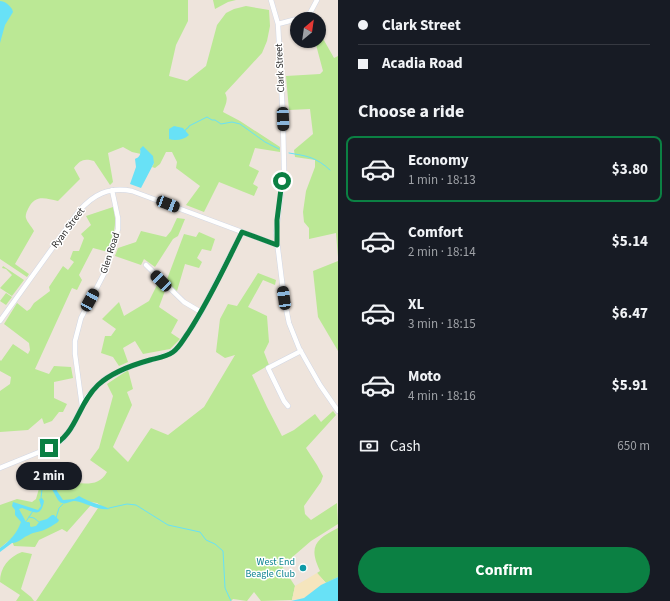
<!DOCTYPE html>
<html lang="en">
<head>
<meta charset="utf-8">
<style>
  :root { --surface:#171b24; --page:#242831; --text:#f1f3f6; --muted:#9ea1a6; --line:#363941; --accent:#0b8043 }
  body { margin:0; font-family:"Source Sans 3",sans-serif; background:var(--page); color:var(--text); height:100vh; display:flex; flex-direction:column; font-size:15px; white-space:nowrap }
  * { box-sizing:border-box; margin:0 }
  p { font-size:13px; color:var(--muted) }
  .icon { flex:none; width:22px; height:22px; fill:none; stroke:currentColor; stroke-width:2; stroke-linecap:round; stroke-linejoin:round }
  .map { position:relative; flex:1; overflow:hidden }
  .sheet { display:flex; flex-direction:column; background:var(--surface); width:332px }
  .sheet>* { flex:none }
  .hud { display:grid; align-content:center; height:88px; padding:0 20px; background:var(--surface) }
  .needle { width:26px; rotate:29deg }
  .tools { position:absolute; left:290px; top:12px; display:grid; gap:8px }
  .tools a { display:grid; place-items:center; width:36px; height:36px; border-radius:50%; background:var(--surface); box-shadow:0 1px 3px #0004; font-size:20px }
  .end { position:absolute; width:18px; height:18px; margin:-9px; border:5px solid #0b8043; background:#fff; box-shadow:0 0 0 2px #fff }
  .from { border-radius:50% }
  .bubble { position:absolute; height:28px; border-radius:14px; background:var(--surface); box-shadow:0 1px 3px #0004; font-size:13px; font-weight:700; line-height:28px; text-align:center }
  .car { position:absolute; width:12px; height:24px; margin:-12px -6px; border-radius:5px; box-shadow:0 0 3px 1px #0007; background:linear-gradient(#222 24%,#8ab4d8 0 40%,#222 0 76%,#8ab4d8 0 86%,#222 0) }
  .hud b { display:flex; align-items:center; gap:14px; height:38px; font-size:15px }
  .hud b+b { border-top:1px solid var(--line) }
  .hud i { width:10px; height:10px; background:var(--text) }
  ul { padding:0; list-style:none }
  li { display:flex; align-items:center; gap:12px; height:66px; margin:0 8px 6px; padding:0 12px; border:2px solid transparent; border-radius:8px }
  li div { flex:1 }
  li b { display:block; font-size:15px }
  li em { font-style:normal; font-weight:700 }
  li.on { border-color:var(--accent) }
  li>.icon { width:36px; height:36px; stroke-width:1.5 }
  h2 { padding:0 20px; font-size:18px; line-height:48px }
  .pay { display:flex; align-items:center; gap:10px; height:44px; padding:0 20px; font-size:15px }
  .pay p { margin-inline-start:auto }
  .primary-button { display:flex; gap:8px; margin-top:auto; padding:8px 20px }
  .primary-button a { flex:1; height:46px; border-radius:24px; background:var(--accent); color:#fff; font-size:16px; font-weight:700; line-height:46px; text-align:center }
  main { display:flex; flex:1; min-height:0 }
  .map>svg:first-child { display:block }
  .green { fill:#bbe895 }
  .sand { fill:#f5e5bd }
  .water { fill:#68e1f6 }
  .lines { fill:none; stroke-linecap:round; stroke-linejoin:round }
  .stream { stroke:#68e1f6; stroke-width:1 }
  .street-casing { stroke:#d1d7e5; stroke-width:5.5 }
  .street { stroke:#fff; stroke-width:4.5 }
  .route { stroke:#0b8043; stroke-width:5 }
  .culture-dot { fill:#0f9aa8; stroke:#fff; stroke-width:1.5 }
  .labels { text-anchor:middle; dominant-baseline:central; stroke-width:3; stroke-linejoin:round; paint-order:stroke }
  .street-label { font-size:10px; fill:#2b2b2b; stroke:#fff }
  .culture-label { font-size:10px; fill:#0d838f; stroke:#fff; text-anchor:end }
</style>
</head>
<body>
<main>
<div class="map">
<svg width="338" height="601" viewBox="0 0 338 601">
  <rect width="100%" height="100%" fill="#eee4dc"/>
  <path class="green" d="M 0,0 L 188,0 L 188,21 L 176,45 L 169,76 L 187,81 L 206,66 L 217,25 L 226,13 L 234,9 L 246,6 L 269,10 L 270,26 L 267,41 L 262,53 L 225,93 C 229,100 225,105 223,112 L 240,121 L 280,147 L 280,152 L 255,148 L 249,166 L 259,171 L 253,184 L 258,187 L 254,196 L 219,182 L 204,212 L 186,205 L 200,186 L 176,168 L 177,162 L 172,152 L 166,152 L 160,164 L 155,168 L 152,167 L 154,163 L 140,149 L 141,154 L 132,152 L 123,147 L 108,153 L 113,182 L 110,185 L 94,161 C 84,158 80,160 74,168 L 80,179 L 58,201 C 45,198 35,194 28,209 C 27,211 25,215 26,218 C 27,222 32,227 34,231 L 15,264 L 29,274 L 27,277 L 0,259 Z
    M 213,0 L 236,0 L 228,2 L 215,9 Z
    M 319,35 L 321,35 L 334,58 L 338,56 L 338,257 L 336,233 L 309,239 L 309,228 L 304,222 L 303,212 L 306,191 L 315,167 L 315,160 L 295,157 L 294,150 L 313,134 L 310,109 L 289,110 L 286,76 L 320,74 L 323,71 L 315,41 L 319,41 Z
    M 113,207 C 118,225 113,234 108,252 L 93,248 L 79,275 L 82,280 L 77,290 L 72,288 L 35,369 L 49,374 L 54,366 L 71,367 L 73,378 L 54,382 L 54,398 L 67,404 L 63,412 L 59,412 L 52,421 L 44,424 L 42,418 L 28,430 L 0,432 L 0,391 L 10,384 L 11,377 L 0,371 L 0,360 L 1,361 L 13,344 L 28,354 L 30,350 L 29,343 L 4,324 L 17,303 L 27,311 L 30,309 L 34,303 L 50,291 L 49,287 L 63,266 L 68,270 L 74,262 L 70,259 L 73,251 L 79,251 L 84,238 L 81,234 L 91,225 L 86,216 Z
    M 177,218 L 185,219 L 178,236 L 173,239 L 155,267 L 144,259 L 141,265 L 115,256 L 118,248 L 136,242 L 141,231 L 166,237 L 171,231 Z
    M 199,232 L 215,239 L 211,251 L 202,249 L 197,258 L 202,262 L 199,268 L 185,264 L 177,291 L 166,282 L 184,234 L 196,237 Z
    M 338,261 L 338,351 L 318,317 L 313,271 Z
    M 3,266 L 24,280 L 12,296 L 0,288 L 12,275 L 6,269 L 2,268 Z
    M 258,273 L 276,280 L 275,285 L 263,280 L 248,307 L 267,316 L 269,342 L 264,352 L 269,365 L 252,375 L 267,407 L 282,436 L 294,430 L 315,414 L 321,422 L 333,411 L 336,415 L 306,448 L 317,465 L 323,476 L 321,482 L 304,506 L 305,514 L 311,520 L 337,503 L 338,524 L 311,541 L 282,566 L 295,586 L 292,600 L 261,601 L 254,592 L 247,601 L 233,599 L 231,601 L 36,601 L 100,505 L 97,503 L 90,502 L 88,504 L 91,505 L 67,532 L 62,529 L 39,540 L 35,547 L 14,546 L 11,539 L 0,548 L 0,505 L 17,499 L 32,502 L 36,499 L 40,485 L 46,475 L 49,476 L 50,482 L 55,486 L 63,484 L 69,478 L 72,479 L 75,483 C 89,484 100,485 107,472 L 90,460 L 99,448 L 113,396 L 107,384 L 128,370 L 133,389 L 127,392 L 132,405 L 113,447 L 128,462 L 151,428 L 168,435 L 204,407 L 235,355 L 225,358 L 216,352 L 220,319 L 228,304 L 237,306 Z
    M 158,283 L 165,291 L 159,307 L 178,320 L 171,333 L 180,339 L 170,349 L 143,354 L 135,341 L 123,348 L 128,362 L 119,366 L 113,357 L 101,353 L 105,336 L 111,336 L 116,329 L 102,319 L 119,302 L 124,316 L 149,301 Z
    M 6,293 L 12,297 L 6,305 L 0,301 Z
    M 338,528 L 338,577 L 326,583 L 317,573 L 320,571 C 308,546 316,539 338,528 Z
    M 22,552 L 32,554 L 21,589 L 31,597 L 34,601 L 16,601 L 20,595 L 0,582 C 0,567 9,557 22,552 Z"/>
  <path class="sand" d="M 317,573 L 326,583 L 304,598 L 292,600 L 295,586 Z"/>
  <path class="water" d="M 0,1 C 5,1 9,5 12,9 L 13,12 L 5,25 L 0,43 Z
    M 174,126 L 183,128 L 189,135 C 184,140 175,141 169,139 L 169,129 Z
    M 143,146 L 153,156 L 154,163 L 141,188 L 130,184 L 136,167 L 135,159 C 140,157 141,154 140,149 Z
    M 46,477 L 49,477 L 50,482 L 57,486 L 57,491 L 63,500 L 74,499 L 79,496 C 88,502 100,504 110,509 C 98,511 87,503 75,501 C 70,500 66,506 60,502 C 57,500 53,490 50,486 L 48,486 L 44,490 L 41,490 L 42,485 Z
    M 42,498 L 44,501 C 41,518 34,512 22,508 L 19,509 L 26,522 L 29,522 L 30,523 L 30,526 L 31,527 L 36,526 L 40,521 L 47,519 L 52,515 L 54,515 L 59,520 L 58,522 C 53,525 49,528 44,530 C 39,532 33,532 29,535 C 23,537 19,543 12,543 L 0,552 L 0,548 C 10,541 17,533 21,522 L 15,515 L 15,510 L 12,506 L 13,502 L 38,510 L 41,506 L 39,499 Z
    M 338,577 L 338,601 L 291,601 L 304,598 L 321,585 Z"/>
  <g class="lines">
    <path class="stream" d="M 185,131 L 186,129 L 188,128 L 189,126 L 207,117 L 212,120 L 215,120 L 221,124 L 232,122 L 240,124 L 265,142 L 279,149
      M 289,153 C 307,156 316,157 330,170
      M 41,498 L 42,489
      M 109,508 L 127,504 L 136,505 L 168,525 L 200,532 L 206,540 L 215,544 L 223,551 L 225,588 L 231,601
      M 29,517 L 34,518 L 39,522
      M 56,518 L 59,508 L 63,504
      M 25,523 L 33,511"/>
    <defs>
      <path id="street" d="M 271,0 L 278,24 L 283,119 L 284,170 L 276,233 L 284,298 L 289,323 L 299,348 L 320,385 L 338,411
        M 297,19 L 310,13 L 317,0
        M 278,24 L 297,19
        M 146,265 L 184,302 L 201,312
        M 0,321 L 79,211 C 93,195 109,186 132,191 L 277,245
        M 82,406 L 75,354 L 75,341 L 81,318 L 106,270 L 118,229 L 118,218 L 112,190
        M 288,406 L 284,401 L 268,368 L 301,351
        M 0,468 L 49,448 L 62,440 L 72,427 L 87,397 L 96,387 L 106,378 L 129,367 L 169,354 L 177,349 L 198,318 L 242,232"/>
    </defs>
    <use href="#street" class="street-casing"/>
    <use href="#street" class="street"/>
  </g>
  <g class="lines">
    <path class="route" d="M 49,448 C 78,434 76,406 98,385 C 112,372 132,365 150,360 C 157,358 166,357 173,352 C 179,348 183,340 188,333 C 209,301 225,266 242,232 L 277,245 L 277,220 L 282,181"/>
  </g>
  <circle class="culture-dot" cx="303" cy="568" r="4"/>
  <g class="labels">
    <g class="street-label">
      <text transform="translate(280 68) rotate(-93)">Clark Street</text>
      <text transform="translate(68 228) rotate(-53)">Ryan Street</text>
      <text transform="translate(110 253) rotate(-72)">Glen Road</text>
    </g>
    <g class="culture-label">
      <text x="295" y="562">West End<tspan x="295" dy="12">Beagle Club</tspan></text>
    </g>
  </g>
</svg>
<div class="tools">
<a><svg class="needle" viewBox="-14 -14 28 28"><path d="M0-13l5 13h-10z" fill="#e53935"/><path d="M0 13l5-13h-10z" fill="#9ea1a6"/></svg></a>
</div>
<i class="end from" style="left:282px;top:181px"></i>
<i class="end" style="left:49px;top:448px"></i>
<div class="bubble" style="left:16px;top:462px;width:66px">2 min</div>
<i class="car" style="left:283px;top:119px;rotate:178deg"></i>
<i class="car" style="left:168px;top:204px;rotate:111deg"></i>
<i class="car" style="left:161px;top:281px;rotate:315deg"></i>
<i class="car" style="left:284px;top:298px;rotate:352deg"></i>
<i class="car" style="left:90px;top:300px;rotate:29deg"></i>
</div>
<section class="sheet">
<div class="hud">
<b><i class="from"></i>Clark Street</b>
<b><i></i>Acadia Road</b>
</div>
<h2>Choose a ride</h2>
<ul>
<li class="on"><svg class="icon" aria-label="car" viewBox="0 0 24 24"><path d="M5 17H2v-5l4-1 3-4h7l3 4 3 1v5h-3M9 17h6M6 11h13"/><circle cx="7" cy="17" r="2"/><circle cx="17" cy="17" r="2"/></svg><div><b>Economy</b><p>1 min · 18:13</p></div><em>$3.80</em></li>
<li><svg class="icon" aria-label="car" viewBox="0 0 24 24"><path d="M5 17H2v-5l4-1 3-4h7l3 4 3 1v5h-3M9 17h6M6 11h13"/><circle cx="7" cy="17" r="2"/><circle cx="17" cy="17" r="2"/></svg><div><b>Comfort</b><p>2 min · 18:14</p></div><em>$5.14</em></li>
<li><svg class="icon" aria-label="car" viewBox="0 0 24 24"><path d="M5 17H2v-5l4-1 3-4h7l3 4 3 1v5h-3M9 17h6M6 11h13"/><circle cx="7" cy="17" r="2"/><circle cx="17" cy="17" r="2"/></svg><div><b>XL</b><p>3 min · 18:15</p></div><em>$6.47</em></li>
<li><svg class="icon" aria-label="car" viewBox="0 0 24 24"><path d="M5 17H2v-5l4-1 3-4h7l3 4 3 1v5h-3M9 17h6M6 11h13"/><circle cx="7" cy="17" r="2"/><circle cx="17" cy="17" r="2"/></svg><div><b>Moto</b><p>4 min · 18:16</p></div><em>$5.91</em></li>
</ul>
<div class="pay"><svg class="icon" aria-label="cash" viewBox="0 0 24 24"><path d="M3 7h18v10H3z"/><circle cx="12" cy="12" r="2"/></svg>Cash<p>650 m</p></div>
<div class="primary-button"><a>Confirm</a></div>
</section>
</main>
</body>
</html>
